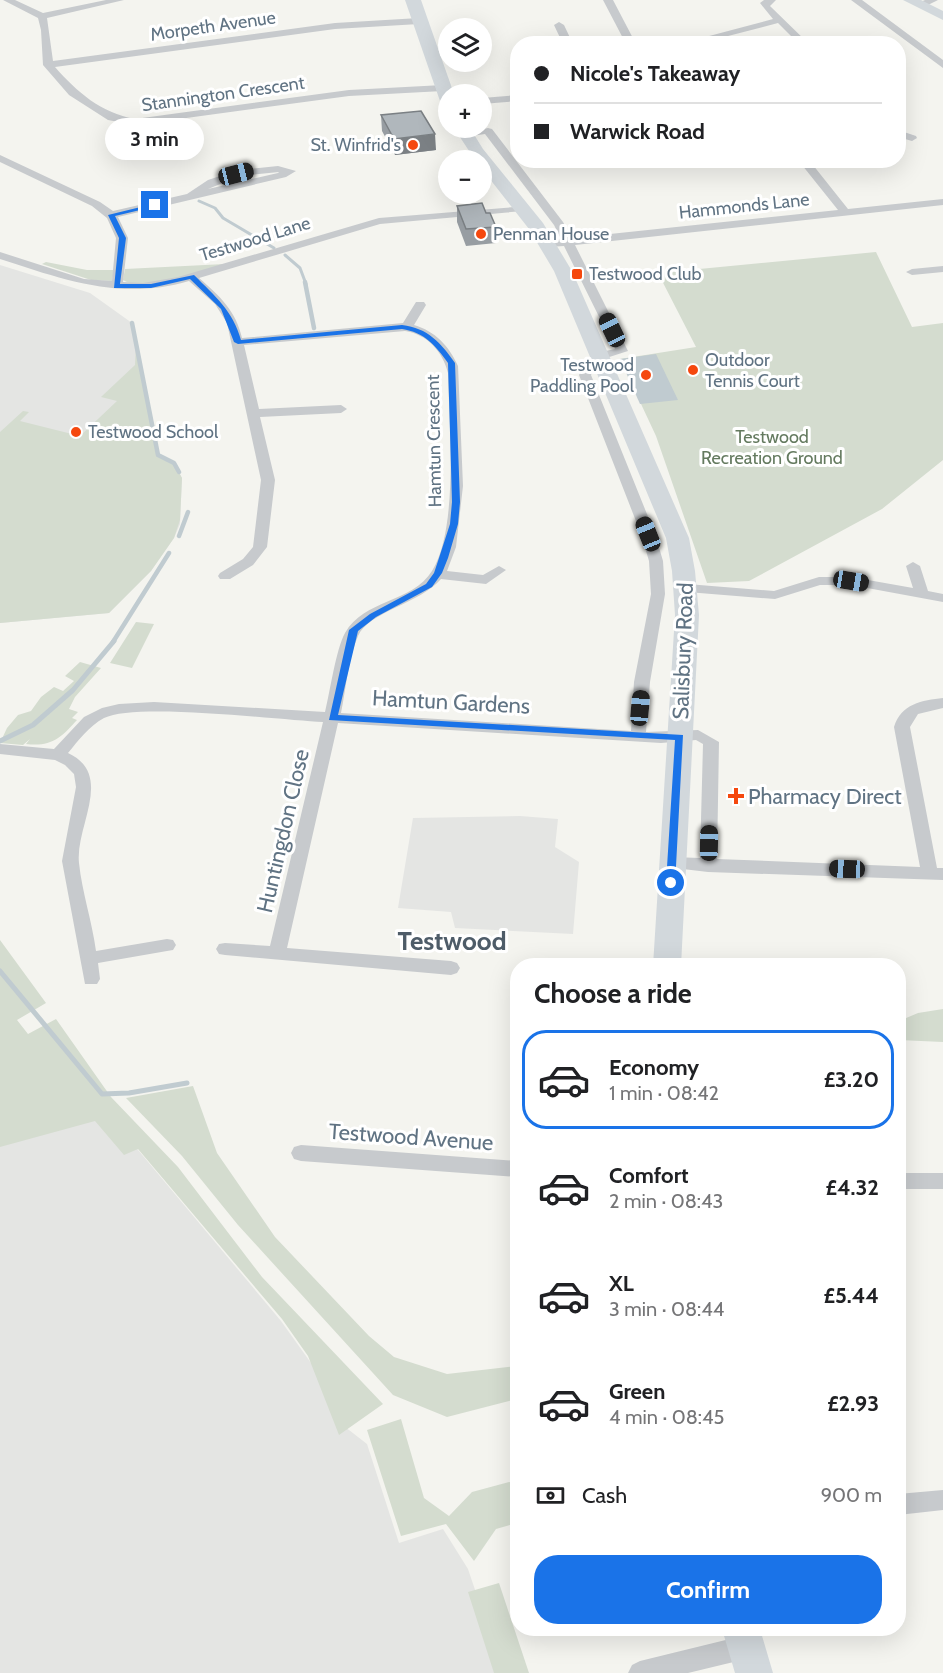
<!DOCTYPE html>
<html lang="en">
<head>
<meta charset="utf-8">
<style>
  :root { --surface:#fff; --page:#f2f2f2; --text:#202124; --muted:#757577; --line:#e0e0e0; --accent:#1a73e8 }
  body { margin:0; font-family:Cabin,sans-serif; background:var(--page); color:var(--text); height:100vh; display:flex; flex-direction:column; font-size:22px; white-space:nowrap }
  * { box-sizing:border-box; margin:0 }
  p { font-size:20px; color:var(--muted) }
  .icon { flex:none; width:33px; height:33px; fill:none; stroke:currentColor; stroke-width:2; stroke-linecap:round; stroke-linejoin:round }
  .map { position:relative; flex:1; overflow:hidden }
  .sheet { position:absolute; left:510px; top:958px; width:396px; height:678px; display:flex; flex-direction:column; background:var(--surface); border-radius:24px; box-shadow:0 6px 24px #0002 }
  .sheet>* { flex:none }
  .hud { position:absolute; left:510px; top:36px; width:396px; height:132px; border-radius:24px; box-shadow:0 6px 24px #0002; display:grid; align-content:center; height:132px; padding:0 24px; background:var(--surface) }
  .tools { position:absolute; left:438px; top:18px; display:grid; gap:12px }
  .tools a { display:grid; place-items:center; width:54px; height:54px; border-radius:50%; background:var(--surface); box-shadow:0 6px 24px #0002; font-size:30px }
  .end { position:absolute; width:27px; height:27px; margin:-14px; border:8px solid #1a73e8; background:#fff; box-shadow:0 0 0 3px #fff }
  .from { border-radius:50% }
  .bubble { position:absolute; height:42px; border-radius:21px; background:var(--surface); box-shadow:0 6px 24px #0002; font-size:20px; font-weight:800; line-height:42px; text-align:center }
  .car { position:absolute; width:18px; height:36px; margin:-18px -9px; border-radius:8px; box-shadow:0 0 4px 2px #0007; background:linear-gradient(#222 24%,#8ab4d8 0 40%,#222 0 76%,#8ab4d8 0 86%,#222 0) }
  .hud b { display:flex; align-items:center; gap:21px; height:57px; font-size:22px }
  .hud b+b { border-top:2px solid var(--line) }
  .hud i { width:15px; height:15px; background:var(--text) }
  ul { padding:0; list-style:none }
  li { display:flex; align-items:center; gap:18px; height:99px; margin:0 12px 9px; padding:0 12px; border:3px solid transparent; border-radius:24px }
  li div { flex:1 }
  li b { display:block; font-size:22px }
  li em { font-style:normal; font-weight:800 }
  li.active { border-color:var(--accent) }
  li>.icon { width:54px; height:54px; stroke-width:1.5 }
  h2 { padding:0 24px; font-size:27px; line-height:72px }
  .pay { display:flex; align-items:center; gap:15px; height:66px; padding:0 24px; font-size:22px }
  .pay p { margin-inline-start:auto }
  .button { display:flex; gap:12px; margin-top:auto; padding:12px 24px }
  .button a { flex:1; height:69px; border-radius:24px; background:var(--accent); color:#fff; font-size:24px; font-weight:800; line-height:69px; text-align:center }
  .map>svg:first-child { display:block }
  .built { fill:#e4e5e3 }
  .green { fill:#d4dccf }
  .water { fill:#c0cbd0 }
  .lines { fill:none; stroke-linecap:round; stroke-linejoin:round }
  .stream-far2 { stroke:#c0cbd0; stroke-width:3 }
  .stream-far1 { stroke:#c0cbd0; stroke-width:4.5 }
  .stream { stroke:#c0cbd0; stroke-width:5 }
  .street { fill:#c7cacd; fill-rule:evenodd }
  .secondary { fill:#d2d8dc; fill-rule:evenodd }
  .primary { fill:#d2d8dc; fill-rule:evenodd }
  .wall { fill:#979da2 }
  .shaded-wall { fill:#7b8084 }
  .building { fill:#b0b7bc; stroke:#7b8084; stroke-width:1.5 }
  .route { fill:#1a73e8 }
  .poi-dot { fill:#f5480e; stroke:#fff; stroke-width:2 }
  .labels { text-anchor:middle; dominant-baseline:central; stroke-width:6; stroke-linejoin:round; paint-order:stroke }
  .far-street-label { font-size:18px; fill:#607383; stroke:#fff }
  .far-poi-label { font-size:18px; fill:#607383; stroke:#fff; text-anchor:start }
  .far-park-label { font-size:18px; fill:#647a5f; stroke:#fff }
  .street-label { font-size:22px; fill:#607383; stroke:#fff }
  .poi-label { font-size:22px; fill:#607383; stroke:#fff; text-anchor:start }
  .quarter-label { font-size:26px; font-weight:bold; fill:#4e5c68; stroke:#fff }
</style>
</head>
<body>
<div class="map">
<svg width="943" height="1673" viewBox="0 0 943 1673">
  <rect width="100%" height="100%" fill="#f4f4ef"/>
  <path class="built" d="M 0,265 L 90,293 L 132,323 L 158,455 L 174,463 L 182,478 L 180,524 L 174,538 L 151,571 L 109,613 L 0,623 Z
    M 520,816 L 558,819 L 555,847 L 579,862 L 573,934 L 455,928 L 451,912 L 398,908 L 413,818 Z
    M 108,1114 L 281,1321 L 316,1370 L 340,1423 L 367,1444 L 399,1543 L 443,1529 L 468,1569 L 503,1673 L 0,1673 L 0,1143 Z"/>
  <path class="green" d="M 876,252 L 912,327 L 943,323 L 943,460 L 882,509 L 749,581 L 707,583 L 656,436 L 620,359 L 696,347 L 658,273 Z
    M 46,262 L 87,270 L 114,270 L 112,281 L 91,280 L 42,264 Z
    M 225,264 C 203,270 142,293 123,280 L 125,269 Z
    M 136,346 L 158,455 L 174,463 L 182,478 L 180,520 L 174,538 L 151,571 L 109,613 L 0,623 L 0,432 L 23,411 L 29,412 L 20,421 L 80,436 L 117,401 L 101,397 L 135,365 Z
    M 136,622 L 154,624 L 132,668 L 110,663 Z
    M 80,662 L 101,668 L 75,697 L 69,709 L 78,712 L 72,718 L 77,720 C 61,738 51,747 26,744 L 30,739 L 23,745 L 0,743 L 7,728 L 18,715 L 31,711 L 41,697 L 54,687 L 63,691 L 74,681 L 65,676 Z
    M 0,940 L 46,1003 L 17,1020 L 28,1034 L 56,1019 L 111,1097 L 178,1167 L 262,1277 L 383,1404 L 339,1435 L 308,1356 L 282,1319 L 138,1149 L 124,1155 L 95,1121 L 0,1147 Z
    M 943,1009 L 943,1042 L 899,1040 L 899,1021 L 918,1013 Z
    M 193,1086 L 217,1153 L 275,1237 L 369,1336 L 394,1357 L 447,1374 L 517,1366 L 517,1399 L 447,1417 L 393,1395 L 238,1225 L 182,1156 L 126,1098 Z
    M 401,1419 L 424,1498 L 449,1516 L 472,1492 L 517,1480 L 517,1523 L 496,1529 L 474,1561 L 446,1524 L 401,1536 L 367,1430 Z
    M 499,1583 L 529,1673 L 494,1673 L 468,1592 Z"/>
  <path class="water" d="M 656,354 L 678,400 L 640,404 L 620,359 Z"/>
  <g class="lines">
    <path class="stream-far2" d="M 199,201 L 215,208 L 223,218 L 274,248
      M 285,255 L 300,268 L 306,284"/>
    <path class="stream-far1" d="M 305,282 L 314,328
      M 132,323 L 158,455 L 174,463 L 179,472
      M 179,536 L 188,512
      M 113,642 L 169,553"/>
    <path class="stream" d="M 0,741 L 33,725 L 73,690 L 114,641
      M 0,971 L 102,1094 L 129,1093 L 187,1083"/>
    <path class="street" d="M 3,0 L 15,0 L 43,13 L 106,0 L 124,0 L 47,18 L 53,61 L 335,23 L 419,18 L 424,21 L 419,24 L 335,29 L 55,67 C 77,92 101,113 135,119 L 349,90 L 443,85 L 448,88 L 443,91 L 349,96 L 135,125 L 108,120 L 69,95 L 43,65 L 41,30 L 38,18 Z
      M 603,0 L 613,0 L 636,44 L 626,44 Z
      M 764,0 L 776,0 L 770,6 L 809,44 L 799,44 L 778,23 L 697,44 L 679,44 L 773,19 L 760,3 Z
      M 851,0 L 862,0 L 943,60 L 943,68 Z
      M 925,0 L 938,0 L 924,7 L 918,7 L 918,3 Z
      M 559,22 L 564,25 L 573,44 L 563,44 L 554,25 Z
      M 518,95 L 518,101 L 482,104 L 482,98 Z
      M 488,128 L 492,129 L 563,222 L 572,238 L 838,210 L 798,160 L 809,160 L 848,209 L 943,199 L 943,205 L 575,245 L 628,351 L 600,360 L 594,356 L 596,353 L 615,349 L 564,246 L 548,247 L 542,244 L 561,239 L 554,225 L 485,134 L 465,137 L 460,134 Z
      M 898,130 L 916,136 L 917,138 L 912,141 L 898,137 Z
      M 0,155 L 100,202 L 113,211 L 187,194 L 208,180 L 238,170 L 278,166 L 296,171 L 286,177 L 118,217 L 128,238 L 123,282 L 143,283 L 178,277 L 379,218 L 527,206 L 529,208 L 523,211 L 380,224 L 199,278 C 220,296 236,311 242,338 L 403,323 L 416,302 L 424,302 L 426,305 L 414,325 C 435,331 449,346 458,366 L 463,486 L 456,547 L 447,571 L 483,575 L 499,566 L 506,570 L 486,584 L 441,579 C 421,603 368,612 358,636 C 348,659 346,689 341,713 L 631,731 L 634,682 L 651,594 L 649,561 L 641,534 L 579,375 L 584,365 L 608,362 L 608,368 L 593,371 L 591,375 L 655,534 L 663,561 L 665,594 L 650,682 L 646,732 L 698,730 L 719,742 L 717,859 L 920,867 L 894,727 C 901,704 922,700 943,698 L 943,708 L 918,714 L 910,727 L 937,868 L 943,868 L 943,880 L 708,872 L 666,867 L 664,863 L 672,857 L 700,858 L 703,744 L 696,740 L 661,743 L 338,723 L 287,948 L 451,961 L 457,963 L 460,968 L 457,973 L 451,975 L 225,955 L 219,954 L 216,949 L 219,944 L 225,943 L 270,946 L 323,722 C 280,720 136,702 104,718 C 89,726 78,741 68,753 C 115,775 75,826 79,863 C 82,892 92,921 96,951 L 167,939 L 173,940 L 176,945 L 173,950 L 167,951 L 98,963 L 100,979 L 97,984 L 85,984 L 62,861 L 76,787 L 74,774 L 65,765 L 55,760 L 0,754 L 0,744 L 54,749 L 84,717 L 102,708 L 119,704 L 154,702 L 325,712 C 330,692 336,649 345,633 C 364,599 412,603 432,571 C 459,528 449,424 448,373 C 443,352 427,334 405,331 L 244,345 L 259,409 L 341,405 L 347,409 L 341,413 L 260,417 L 275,480 L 267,547 L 253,565 L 230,579 L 220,579 L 218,576 L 220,573 L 243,559 L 253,547 L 261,480 L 227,323 L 215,304 L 189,281 C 121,301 65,280 0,259 L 0,252 L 84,279 L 112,281 L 116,238 L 107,218 L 92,206 L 0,162 ZM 279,172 L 278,173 L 208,189 L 240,176 Z
      M 943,266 L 943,272 L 912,275 L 906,272 L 912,269 Z
      M 913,562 L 920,566 L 928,591 L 943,594 L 943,602 L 851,585 L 820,585 L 775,599 L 687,592 L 680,588 L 687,584 L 774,591 L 819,577 L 851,577 L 913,588 L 906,566 Z
      M 301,1145 L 518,1161 L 518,1177 L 301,1161 L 294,1159 L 291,1153 L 294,1147 Z
      M 898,1173 L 943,1173 L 943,1189 L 898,1189 Z
      M 943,1490 L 943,1510 L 898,1515 L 898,1494 Z
      M 746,1635 L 754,1639 L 758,1647 L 754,1655 L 746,1659 L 688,1673 L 628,1673 L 632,1665 L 640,1661 Z"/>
    <path class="secondary" d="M 903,0 L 921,0 L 943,11 L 943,20 Z"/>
    <path class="primary" d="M 405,0 L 421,0 L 454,94 L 448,94 L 448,106 L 440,101 Z
      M 454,128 L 470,128 L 483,149 L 543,223 L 572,271 L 689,538 L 695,571 L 699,615 L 681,966 L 653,966 L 675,615 L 672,571 L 666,538 L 554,271 L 529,229 L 482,169 L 482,160 L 475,160 Z
      M 722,1629 L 760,1629 L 773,1673 L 735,1673 Z"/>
  </g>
  <path class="wall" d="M 381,115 L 436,150 L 395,155 L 382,131 Z
    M 457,206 L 486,213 L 496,227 L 496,243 L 466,246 L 457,222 Z"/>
  <path class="shaded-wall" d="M 435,134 L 436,150 L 395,155 L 394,139 Z"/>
  <path class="building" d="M 421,111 L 435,134 L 394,139 L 381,115 Z
    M 482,203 L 486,213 L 490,213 L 496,227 L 466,229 L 457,206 Z"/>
  <path class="route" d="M 157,203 L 157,206 L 115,216 L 126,238 L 120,284 L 151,284 L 194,275 C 215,296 233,311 241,340 L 402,325 C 428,328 441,343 455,363 L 460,502 L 458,524 L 448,558 L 442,573 L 432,587 L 376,617 L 358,631 L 338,715 L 683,735 L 675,885 L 666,883 L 675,740 L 329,720 L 349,630 L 370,614 L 426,584 L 434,573 L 439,558 L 450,524 L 452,502 L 448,363 C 436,346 424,332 402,329 L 238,344 L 234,342 L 221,309 L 190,279 L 151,288 L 114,288 L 119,238 L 108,215 Z"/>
  <g class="poi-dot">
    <circle cx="413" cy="145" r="6"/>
    <circle cx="481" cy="234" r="6"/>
    <rect x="571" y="268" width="12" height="12" rx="3"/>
    <circle cx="693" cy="370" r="6"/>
    <circle cx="646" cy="375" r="6"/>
    <circle cx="76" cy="432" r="6"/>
    <path d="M733 787h6v6h6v6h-6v6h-6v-6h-6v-6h6z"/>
  </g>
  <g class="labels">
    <g class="far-street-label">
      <text transform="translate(213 26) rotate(-8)">Morpeth Avenue</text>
      <text transform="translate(223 94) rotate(-8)">Stannington Crescent</text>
      <text transform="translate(744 206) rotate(-6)">Hammonds Lane</text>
      <text transform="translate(255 239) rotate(-17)">Testwood Lane</text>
      <text transform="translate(434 441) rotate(-91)">Hamtun Crescent</text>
    </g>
    <g class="far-poi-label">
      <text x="401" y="145" text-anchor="end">St. Winfrid's</text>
      <text x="493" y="234">Penman House</text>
      <text x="589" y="274">Testwood Club</text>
      <text x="705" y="360">Outdoor<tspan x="705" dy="21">Tennis Court</tspan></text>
      <text x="634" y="365" text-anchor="end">Testwood<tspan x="634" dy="21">Paddling Pool</tspan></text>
      <text x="88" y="432">Testwood School</text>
    </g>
    <g class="far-park-label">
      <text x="772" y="437">Testwood<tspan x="772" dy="21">Recreation Ground</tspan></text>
    </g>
    <g class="street-label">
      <text transform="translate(683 651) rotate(-88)">Salisbury Road</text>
      <text transform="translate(451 702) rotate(3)">Hamtun Gardens</text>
      <text transform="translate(283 831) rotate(-77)">Huntingdon Close</text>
      <text transform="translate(411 1137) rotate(4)">Testwood Avenue</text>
    </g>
    <g class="poi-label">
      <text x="748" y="796">Pharmacy Direct</text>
    </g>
    <g class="quarter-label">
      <text x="452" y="941">Testwood</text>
    </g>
  </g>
</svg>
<div class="tools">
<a><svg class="icon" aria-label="layers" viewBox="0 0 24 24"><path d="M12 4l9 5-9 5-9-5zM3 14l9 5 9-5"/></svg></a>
<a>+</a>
<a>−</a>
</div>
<i class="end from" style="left:671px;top:883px"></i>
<i class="end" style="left:155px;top:205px"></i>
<div class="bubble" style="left:105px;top:118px;width:99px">3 min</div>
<i class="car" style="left:236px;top:174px;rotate:76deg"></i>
<i class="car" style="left:612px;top:330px;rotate:334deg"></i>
<i class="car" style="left:648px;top:534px;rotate:338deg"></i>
<i class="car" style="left:851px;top:581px;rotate:99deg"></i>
<i class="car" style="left:640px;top:708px;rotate:5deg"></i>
<i class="car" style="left:709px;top:843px;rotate:1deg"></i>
<i class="car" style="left:847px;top:869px;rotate:272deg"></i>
<div class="hud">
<b><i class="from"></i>Nicole's Takeaway</b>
<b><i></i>Warwick Road</b>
</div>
<section class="sheet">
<h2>Choose a ride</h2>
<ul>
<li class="active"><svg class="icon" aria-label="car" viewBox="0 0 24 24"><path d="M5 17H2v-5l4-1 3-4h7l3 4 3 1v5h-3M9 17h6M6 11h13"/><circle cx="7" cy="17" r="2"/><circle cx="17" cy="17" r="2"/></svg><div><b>Economy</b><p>1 min · 08:42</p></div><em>£3.20</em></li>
<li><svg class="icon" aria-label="car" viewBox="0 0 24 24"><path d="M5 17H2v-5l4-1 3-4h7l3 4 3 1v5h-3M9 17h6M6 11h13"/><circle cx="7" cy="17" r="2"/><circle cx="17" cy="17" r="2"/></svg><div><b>Comfort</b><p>2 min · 08:43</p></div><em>£4.32</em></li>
<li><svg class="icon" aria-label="car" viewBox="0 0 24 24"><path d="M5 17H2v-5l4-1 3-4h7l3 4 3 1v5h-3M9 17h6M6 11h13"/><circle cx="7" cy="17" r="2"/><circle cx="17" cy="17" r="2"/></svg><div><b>XL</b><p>3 min · 08:44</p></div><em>£5.44</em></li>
<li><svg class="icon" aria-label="car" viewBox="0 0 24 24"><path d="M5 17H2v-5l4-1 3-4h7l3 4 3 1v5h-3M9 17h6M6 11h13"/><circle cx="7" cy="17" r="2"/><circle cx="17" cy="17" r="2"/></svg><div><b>Green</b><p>4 min · 08:45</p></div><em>£2.93</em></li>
</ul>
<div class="pay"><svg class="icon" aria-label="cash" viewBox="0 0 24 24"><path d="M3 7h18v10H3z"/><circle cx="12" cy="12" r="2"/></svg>Cash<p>900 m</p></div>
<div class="button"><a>Confirm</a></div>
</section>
</div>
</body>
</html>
